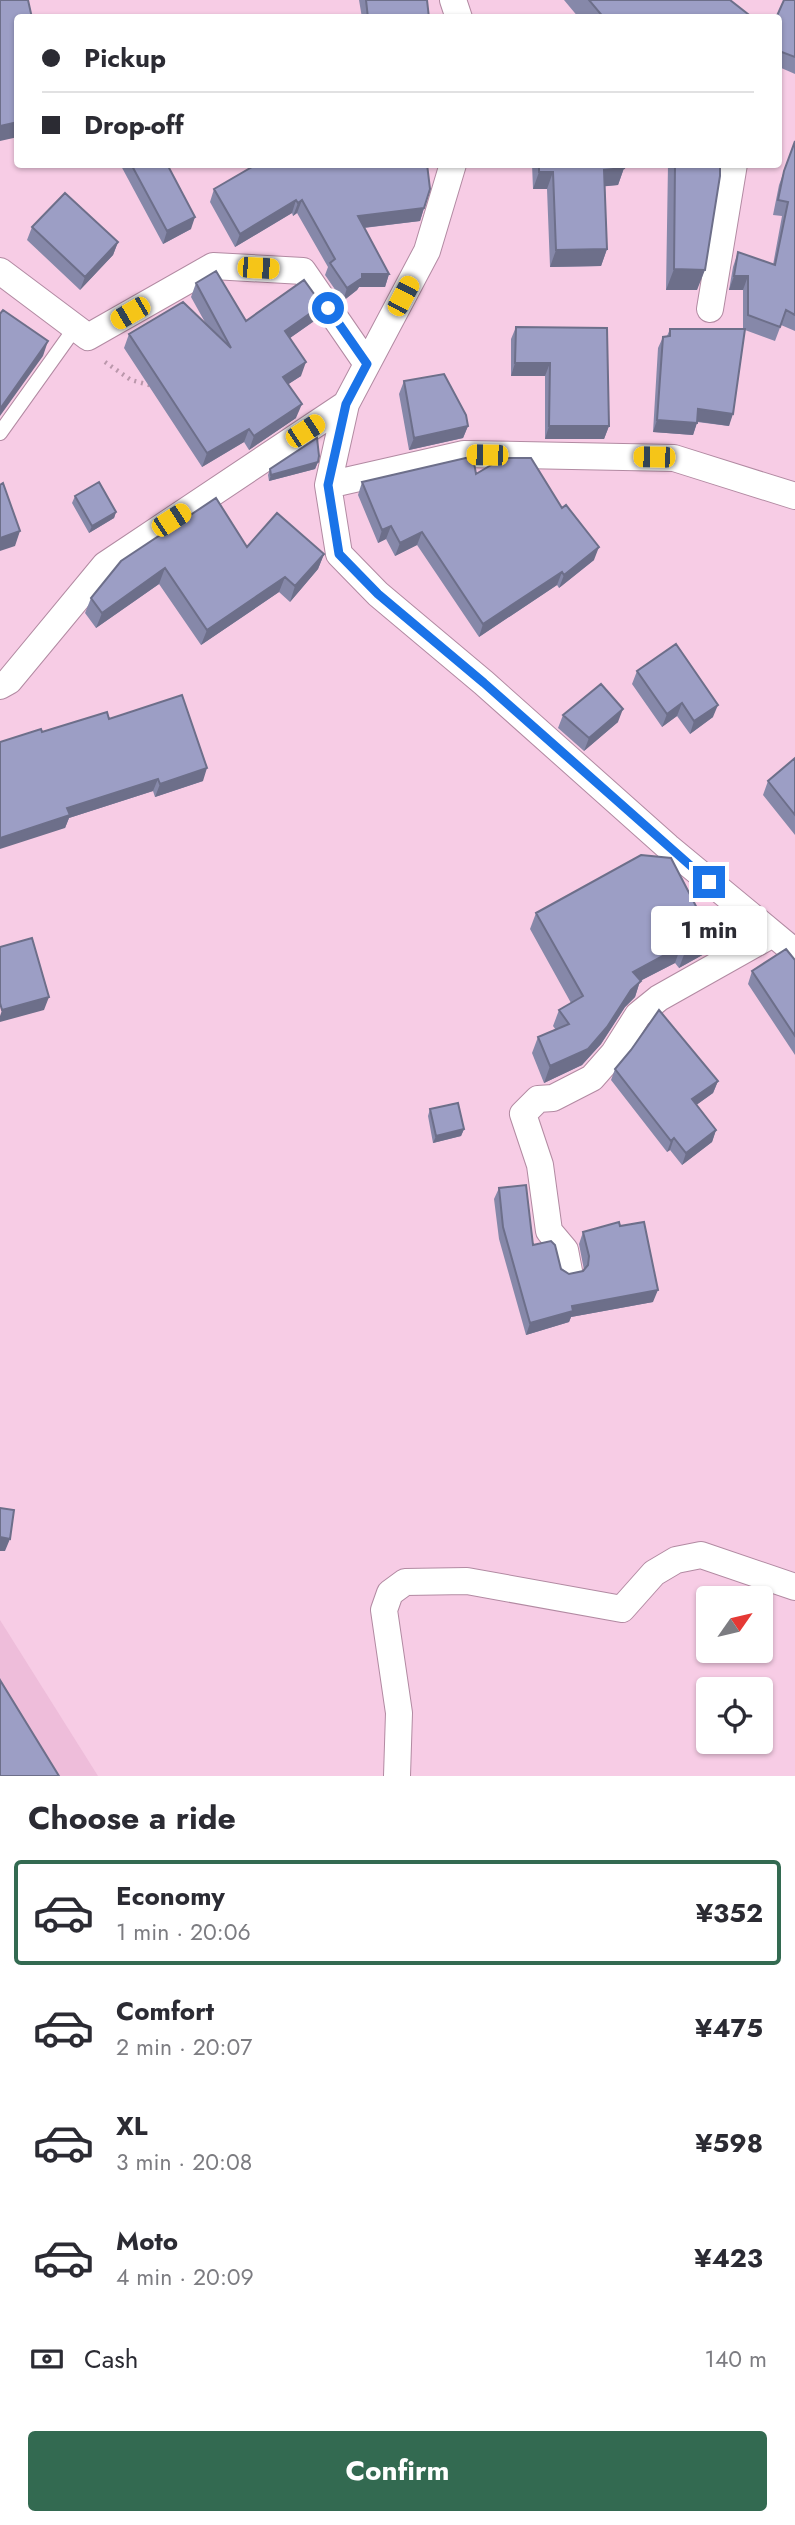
<!DOCTYPE html>
<html lang="en">
<head>
<meta charset="utf-8">
<style>
  :root { --surface:#fff; --page:#f2f2f3; --text:#2b2b33; --muted:#7c7c81; --line:#e1e1e2; --accent:#336a51 }
  body { margin:0; font-family:Jost,sans-serif; background:var(--page); color:var(--text); height:100vh; display:flex; flex-direction:column; font-size:26px; white-space:nowrap }
  * { box-sizing:border-box; margin:0 }
  p { font-size:23px; color:var(--muted) }
  .icon { flex:none; width:38px; height:38px; fill:none; stroke:currentColor; stroke-width:2; stroke-linecap:round; stroke-linejoin:round }
  .map { position:relative; height:1776px; overflow:hidden }
  .drawer { display:flex; flex-direction:column; background:var(--surface); flex:1 }
  .drawer>* { flex:none }
  .banner { position:absolute; left:14px; top:14px; width:768px; height:154px; border-radius:7px; box-shadow:0 2px 5px #0004; display:grid; align-content:center; height:154px; padding:0 28px; background:var(--surface) }
  .needle { width:46px; rotate:56deg }
  .fabs { position:absolute; left:696px; top:1586px; display:grid; gap:14px }
  .fabs a { display:grid; place-items:center; width:77px; height:77px; border-radius:7px; background:var(--surface); box-shadow:0 2px 5px #0004; font-size:35px }
  .end { position:absolute; width:32px; height:32px; margin:-16px; border:9px solid #1a73e8; background:#fff; box-shadow:0 0 0 4px #fff }
  .from { border-radius:50% }
  .bubble { position:absolute; height:49px; border-radius:7px; background:var(--surface); box-shadow:0 2px 5px #0004; font-size:23px; font-weight:700; line-height:49px; text-align:center }
  .car { position:absolute; width:21px; height:42px; margin:-21px -10px; border-radius:9px; box-shadow:0 0 5px 2px #0007; background:linear-gradient(#f5c518 24%,#345 0 40%,#f5c518 0 76%,#345 0 86%,#f5c518 0) }
  .banner b { display:flex; align-items:center; gap:24px; height:66px; font-size:26px }
  .banner b+b { border-top:2px solid var(--line) }
  .banner i { width:18px; height:18px; background:var(--text) }
  ul { padding:0; list-style:none }
  li { display:flex; align-items:center; gap:21px; height:105px; margin:0 14px 10px; padding:0 14px; border:4px solid transparent; border-radius:7px }
  li div { flex:1 }
  li b { display:block; font-size:26px }
  li em { font-style:normal; font-weight:700 }
  li.on { border-color:var(--accent) }
  li>.icon { width:63px; height:63px; stroke-width:1.5 }
  h2 { padding:0 28px; font-size:32px; line-height:84px }
  .pay { display:flex; align-items:center; gap:18px; height:77px; padding:0 28px; font-size:26px }
  .pay p { margin-inline-start:auto }
  .cta { display:flex; gap:14px; margin-top:auto; padding:14px 28px }
  .cta a { flex:1; height:80px; border-radius:7px; background:var(--accent); color:#fff; font-size:28px; font-weight:700; line-height:80px; text-align:center }
  .map>svg:first-child { display:block }
  .built { fill:#eebdda }
  .lines { fill:none; stroke-linecap:round; stroke-linejoin:round }
  .service-casing { stroke:#b28aa2; stroke-width:16 }
  .minor-casing { stroke:#b28aa2; stroke-width:28 }
  .path { stroke:#ba97ab; stroke-width:4.5; stroke-dasharray:2 5; stroke-linecap:butt }
  .service { stroke:#fff; stroke-width:14 }
  .minor { stroke:#fff; stroke-width:26 }
  .wall { fill:#8688a9 }
  .shaded-wall { fill:#6d6f8a }
  .building { fill:#9c9ec5; stroke:#6d6f8a; stroke-width:2 }
  .route { stroke:#1a73e8; stroke-width:9 }
</style>
</head>
<body>
<div class="map">
<svg width="795" height="1776" viewBox="0 0 795 1776">
  <rect width="100%" height="100%" fill="#f7cce5"/>
  <path class="built" d="M 0,1620 L 98,1776 L 0,1776 Z"/>
  <g class="lines">
    <defs>
      <path id="service" d="M 0,433 L 75,328"/>
      <path id="minor" d="M 453,0 L 459,18
        M 453,164 L 427,251 L 346,404 L 328,485 L 339,554 L 378,594 L 484,683 L 668,847 L 795,952
        M 0,271 L 88,337 L 213,266 L 303,271 L 367,364
        M 710,309 L 734,164
        M 328,485 L 464,454 L 674,458 L 795,496
        M 0,686 L 9,681 L 105,565 L 346,404
        M 569,1271 L 565,1250 L 549,1231 L 540,1165 L 523,1114 L 538,1099 L 553,1098 L 592,1078 L 614,1053 L 638,1015 L 659,998 L 771,935
        M 397,1776 L 399,1713 L 384,1610 L 390,1593 L 405,1582 L 467,1581 L 622,1609 L 654,1573 L 676,1560 L 701,1555 L 795,1587"/>
    </defs>
    <use href="#service" class="service-casing"/>
    <use href="#minor" class="minor-casing"/>
    <path class="path" d="M 105,362 L 131,380 L 153,386"/>
    <use href="#service" class="service"/>
    <use href="#minor" class="minor"/>
  </g>
  <path class="wall" d="M 359,0 L 427,0 L 429,18 L 362,18 Z
    M 564,0 L 730,0 L 753,18 L 579,18 Z
    M 795,0 L 795,74 L 779,67 L 779,18 Z
    M 795,141 L 795,331 L 781,325 L 775,341 L 745,330 L 729,426 L 697,422 L 693,435 L 653,432 L 658,348 L 663,337 L 667,336 L 670,329 L 743,329 L 743,290 L 729,290 L 733,267 L 738,252 L 773,265 L 782,216 L 773,215 L 779,185 Z
    M 120,164 L 167,164 L 191,229 L 163,244 Z
    M 532,164 L 623,164 L 624,168 L 618,185 L 605,186 L 607,249 L 601,266 L 550,267 L 547,189 L 533,189 Z
    M 668,164 L 720,164 L 697,290 L 666,290 Z
    M 214,189 L 424,208 L 420,221 L 364,228 L 389,274 L 385,287 L 359,287 L 357,290 L 343,301 L 325,275 L 328,267 L 297,213 L 293,216 L 292,213 L 235,247 L 210,202 Z
    M 32,227 L 118,242 L 113,255 L 80,290 L 27,240 Z
    M 196,283 L 246,321 L 322,305 L 317,319 L 290,338 L 301,376 L 288,384 L 296,418 L 249,450 L 244,442 L 202,467 L 124,348 L 129,334 L 206,324 L 191,297 Z
    M 516,327 L 609,426 L 604,439 L 545,439 L 545,376 L 511,376 L 511,339 Z
    M 404,381 L 468,426 L 463,438 L 409,450 L 399,394 Z
    M 318,462 L 315,469 L 269,481 L 268,475 L 270,469 Z
    M 476,474 L 594,560 L 559,588 L 557,585 L 479,637 L 417,545 L 395,556 L 386,539 L 378,543 L 358,495 L 362,482 Z
    M 75,496 L 116,512 L 114,518 L 89,533 L 72,503 Z
    M 247,547 L 324,554 L 318,569 L 290,602 L 279,592 L 201,645 L 159,584 L 96,628 L 85,613 L 91,598 L 121,561 Z
    M 637,671 L 713,717 L 690,734 L 677,716 L 662,727 L 632,684 Z
    M 563,715 L 618,722 L 584,751 L 558,728 Z
    M 109,719 L 203,781 L 155,797 L 153,791 L 69,818 L 65,828 L 42,732 Z
    M 795,758 L 795,835 L 763,795 L 768,781 Z
    M 641,855 L 706,953 L 679,968 L 675,963 L 640,981 L 635,997 L 625,1007 L 601,1044 L 582,1065 L 544,1083 L 532,1053 L 538,1037 L 556,1030 L 553,1026 L 559,1010 L 571,1003 L 530,929 L 536,913 Z
    M 795,960 L 795,1055 L 748,984 L 752,971 Z
    M 615,1069 L 718,1081 L 713,1093 L 696,1105 L 716,1130 L 712,1142 L 682,1165 L 670,1150 L 667,1152 L 611,1080 Z
    M 430,1109 L 464,1129 L 461,1136 L 433,1143 L 428,1116 Z
    M 499,1188 L 533,1245 L 569,1274 L 583,1271 L 584,1270 L 579,1244 L 583,1232 L 620,1226 L 653,1302 L 571,1317 L 569,1322 L 526,1335 L 499,1239 L 494,1199 Z"/>
  <path class="shaded-wall" d="M 18,122 L 18,137 L 0,141 L 0,126 Z
    M 624,168 L 618,185 L 598,187 L 604,170 Z
    M 539,172 L 553,172 L 547,189 L 533,189 Z
    M 296,200 L 292,213 L 235,247 L 240,234 Z
    M 302,200 L 297,213 L 293,216 L 298,203 Z
    M 424,208 L 420,221 L 353,229 L 358,216 Z
    M 195,217 L 191,229 L 163,244 L 167,231 Z
    M 118,242 L 113,255 L 80,290 L 85,277 Z
    M 607,249 L 601,266 L 550,267 L 556,250 Z
    M 674,269 L 705,270 L 697,290 L 666,290 Z
    M 362,274 L 389,274 L 385,287 L 359,287 L 357,290 L 343,301 L 347,288 Z
    M 734,276 L 748,276 L 743,290 L 729,290 Z
    M 322,305 L 317,319 L 280,345 L 285,331 Z
    M 48,341 L 43,356 L 0,416 L 0,409 Z
    M 306,362 L 301,376 L 278,391 L 283,377 Z
    M 515,363 L 550,363 L 545,376 L 511,376 Z
    M 302,404 L 296,418 L 249,450 L 254,436 Z
    M 698,409 L 733,414 L 729,426 L 694,421 Z
    M 657,420 L 697,423 L 693,435 L 653,432 Z
    M 468,426 L 463,438 L 409,450 L 414,438 Z
    M 549,426 L 609,426 L 604,439 L 545,439 Z
    M 249,429 L 244,442 L 202,467 L 207,453 Z
    M 318,462 L 315,469 L 269,481 L 271,475 Z
    M 116,512 L 114,518 L 89,533 L 92,526 Z
    M 391,526 L 386,539 L 378,543 L 382,530 Z
    M 20,531 L 15,546 L 0,551 L 0,538 Z
    M 422,532 L 417,545 L 395,556 L 400,543 Z
    M 599,547 L 594,560 L 559,588 L 564,575 Z
    M 324,554 L 318,569 L 290,602 L 295,586 Z
    M 165,568 L 159,584 L 96,628 L 102,613 Z
    M 562,572 L 557,585 L 479,637 L 483,624 Z
    M 285,577 L 279,592 L 201,645 L 207,630 Z
    M 682,703 L 677,716 L 662,727 L 667,714 Z
    M 718,705 L 713,717 L 690,734 L 694,721 Z
    M 623,709 L 618,722 L 584,751 L 589,738 Z
    M 207,768 L 203,781 L 155,797 L 160,784 Z
    M 158,779 L 153,791 L 69,818 L 65,828 L 0,849 L 0,838 L 67,808 Z
    M 712,937 L 706,953 L 679,968 L 685,952 Z
    M 681,946 L 675,963 L 640,981 L 635,997 L 625,1007 L 601,1044 L 582,1065 L 544,1083 L 550,1066 L 633,972 Z
    M 49,997 L 44,1010 L 0,1022 L 0,1016 L 2,1010 Z
    M 718,1081 L 713,1093 L 688,1111 L 692,1099 Z
    M 464,1129 L 461,1136 L 433,1143 L 436,1136 Z
    M 716,1130 L 712,1142 L 682,1165 L 686,1153 Z
    M 674,1138 L 670,1150 L 667,1152 L 671,1141 Z
    M 658,1290 L 653,1302 L 571,1317 L 569,1322 L 526,1335 L 530,1323 L 572,1306 Z
    M 0,1537 L 10,1539 L 5,1551 L 0,1551 Z"/>
  <path class="building" d="M 0,0 L 28,0 L 32,18 L 18,18 L 18,122 L 0,126 Z
    M 366,0 L 427,0 L 429,18 L 368,18 Z
    M 589,0 L 730,0 L 753,18 L 604,18 Z
    M 784,0 L 795,0 L 795,57 L 779,51 L 779,18 L 776,18 Z
    M 795,141 L 795,315 L 786,310 L 780,327 L 748,315 L 748,276 L 734,276 L 738,252 L 775,265 L 788,202 L 778,200 L 784,171 Z
    M 131,164 L 167,164 L 195,217 L 167,231 Z
    M 257,164 L 427,164 L 430,189 L 424,208 L 358,216 L 389,274 L 362,274 L 362,278 L 347,288 L 330,263 L 335,259 L 302,200 L 298,203 L 296,200 L 240,234 L 214,189 Z
    M 539,164 L 623,164 L 624,168 L 604,170 L 607,249 L 556,250 L 553,172 L 539,172 Z
    M 675,164 L 720,164 L 720,176 L 705,270 L 674,269 Z
    M 65,193 L 118,242 L 85,277 L 32,227 Z
    M 216,271 L 246,321 L 304,280 L 322,305 L 285,331 L 306,362 L 283,377 L 302,404 L 254,436 L 249,429 L 207,453 L 129,334 L 183,302 L 231,348 L 196,283 Z
    M 3,310 L 48,341 L 0,409 L 0,314 Z
    M 516,327 L 607,328 L 609,426 L 549,426 L 550,363 L 515,363 Z
    M 670,329 L 745,329 L 733,414 L 698,409 L 697,423 L 657,420 L 663,337 L 670,336 Z
    M 444,374 L 466,415 L 468,426 L 414,438 L 404,381 Z
    M 317,438 L 319,456 L 318,462 L 271,475 L 270,469 Z
    M 470,457 L 473,457 L 476,474 L 503,458 L 531,458 L 562,508 L 566,505 L 599,547 L 564,575 L 562,572 L 483,624 L 422,532 L 400,543 L 391,526 L 382,530 L 362,482 Z
    M 99,482 L 116,512 L 92,526 L 75,496 Z
    M 3,483 L 20,531 L 0,538 L 0,485 Z
    M 216,498 L 247,547 L 277,513 L 324,554 L 295,586 L 285,577 L 207,630 L 165,568 L 102,613 L 91,598 L 121,561 Z
    M 676,644 L 718,705 L 694,721 L 682,703 L 667,714 L 637,671 Z
    M 601,684 L 623,709 L 589,738 L 563,715 Z
    M 182,695 L 207,768 L 160,784 L 158,779 L 67,808 L 70,815 L 0,838 L 0,742 L 41,729 L 42,732 L 107,712 L 109,719 Z
    M 795,758 L 795,815 L 768,781 Z
    M 641,855 L 671,858 L 712,937 L 685,952 L 681,946 L 633,972 L 641,981 L 631,990 L 607,1027 L 588,1049 L 550,1066 L 538,1037 L 569,1024 L 559,1010 L 583,996 L 536,913 Z
    M 32,938 L 49,997 L 2,1010 L 0,1003 L 0,947 Z
    M 786,949 L 795,960 L 795,1036 L 752,971 Z
    M 659,1010 L 718,1081 L 692,1099 L 716,1130 L 686,1153 L 674,1138 L 671,1141 L 615,1069 L 631,1050 Z
    M 458,1103 L 464,1129 L 436,1136 L 430,1109 Z
    M 526,1185 L 533,1245 L 551,1241 L 555,1245 L 561,1269 L 569,1274 L 583,1271 L 588,1265 L 589,1256 L 583,1232 L 619,1222 L 620,1226 L 644,1222 L 658,1290 L 572,1306 L 573,1311 L 530,1323 L 503,1227 L 499,1188 Z
    M 0,1508 L 14,1510 L 10,1539 L 0,1537 Z
    M 0,1680 L 59,1776 L 0,1776 Z"/>
  <g class="lines">
    <path class="route" d="M 328,308 L 367,364 L 346,404 L 328,485 L 339,554 L 378,594 L 484,683 L 709,882"/>
  </g>
</svg>
<div class="fabs">
<a><svg class="needle" viewBox="-14 -14 28 28"><path d="M0-13l5 13h-10z" fill="#e53935"/><path d="M0 13l5-13h-10z" fill="#7c7c81"/></svg></a>
<a><svg class="icon" aria-label="locate" viewBox="0 0 24 24"><circle cx="12" cy="12" r="6"/><path d="M12 2v4M12 18v4M2 12h4M18 12h4"/></svg></a>
</div>
<i class="end from" style="left:328px;top:308px"></i>
<i class="end" style="left:709px;top:882px"></i>
<div class="bubble" style="left:651px;top:906px;width:116px">1 min</div>
<i class="car" style="left:258px;top:268px;rotate:93deg"></i>
<i class="car" style="left:403px;top:296px;rotate:28deg"></i>
<i class="car" style="left:130px;top:313px;rotate:240deg"></i>
<i class="car" style="left:305px;top:431px;rotate:57deg"></i>
<i class="car" style="left:487px;top:455px;rotate:271deg"></i>
<i class="car" style="left:654px;top:457px;rotate:271deg"></i>
<i class="car" style="left:171px;top:520px;rotate:57deg"></i>
<div class="banner">
<b><i class="from"></i>Pickup</b>
<b><i></i>Drop-off</b>
</div>
</div>
<section class="drawer">
<h2>Choose a ride</h2>
<ul>
<li class="on"><svg class="icon" aria-label="car" viewBox="0 0 24 24"><path d="M5 17H2v-5l4-1 3-4h7l3 4 3 1v5h-3M9 17h6M6 11h13"/><circle cx="7" cy="17" r="2"/><circle cx="17" cy="17" r="2"/></svg><div><b>Economy</b><p>1 min · 20:06</p></div><em>¥352</em></li>
<li><svg class="icon" aria-label="car" viewBox="0 0 24 24"><path d="M5 17H2v-5l4-1 3-4h7l3 4 3 1v5h-3M9 17h6M6 11h13"/><circle cx="7" cy="17" r="2"/><circle cx="17" cy="17" r="2"/></svg><div><b>Comfort</b><p>2 min · 20:07</p></div><em>¥475</em></li>
<li><svg class="icon" aria-label="car" viewBox="0 0 24 24"><path d="M5 17H2v-5l4-1 3-4h7l3 4 3 1v5h-3M9 17h6M6 11h13"/><circle cx="7" cy="17" r="2"/><circle cx="17" cy="17" r="2"/></svg><div><b>XL</b><p>3 min · 20:08</p></div><em>¥598</em></li>
<li><svg class="icon" aria-label="car" viewBox="0 0 24 24"><path d="M5 17H2v-5l4-1 3-4h7l3 4 3 1v5h-3M9 17h6M6 11h13"/><circle cx="7" cy="17" r="2"/><circle cx="17" cy="17" r="2"/></svg><div><b>Moto</b><p>4 min · 20:09</p></div><em>¥423</em></li>
</ul>
<div class="pay"><svg class="icon" aria-label="cash" viewBox="0 0 24 24"><path d="M3 7h18v10H3z"/><circle cx="12" cy="12" r="2"/></svg>Cash<p>140 m</p></div>
<div class="cta"><a>Confirm</a></div>
</section>
</body>
</html>
